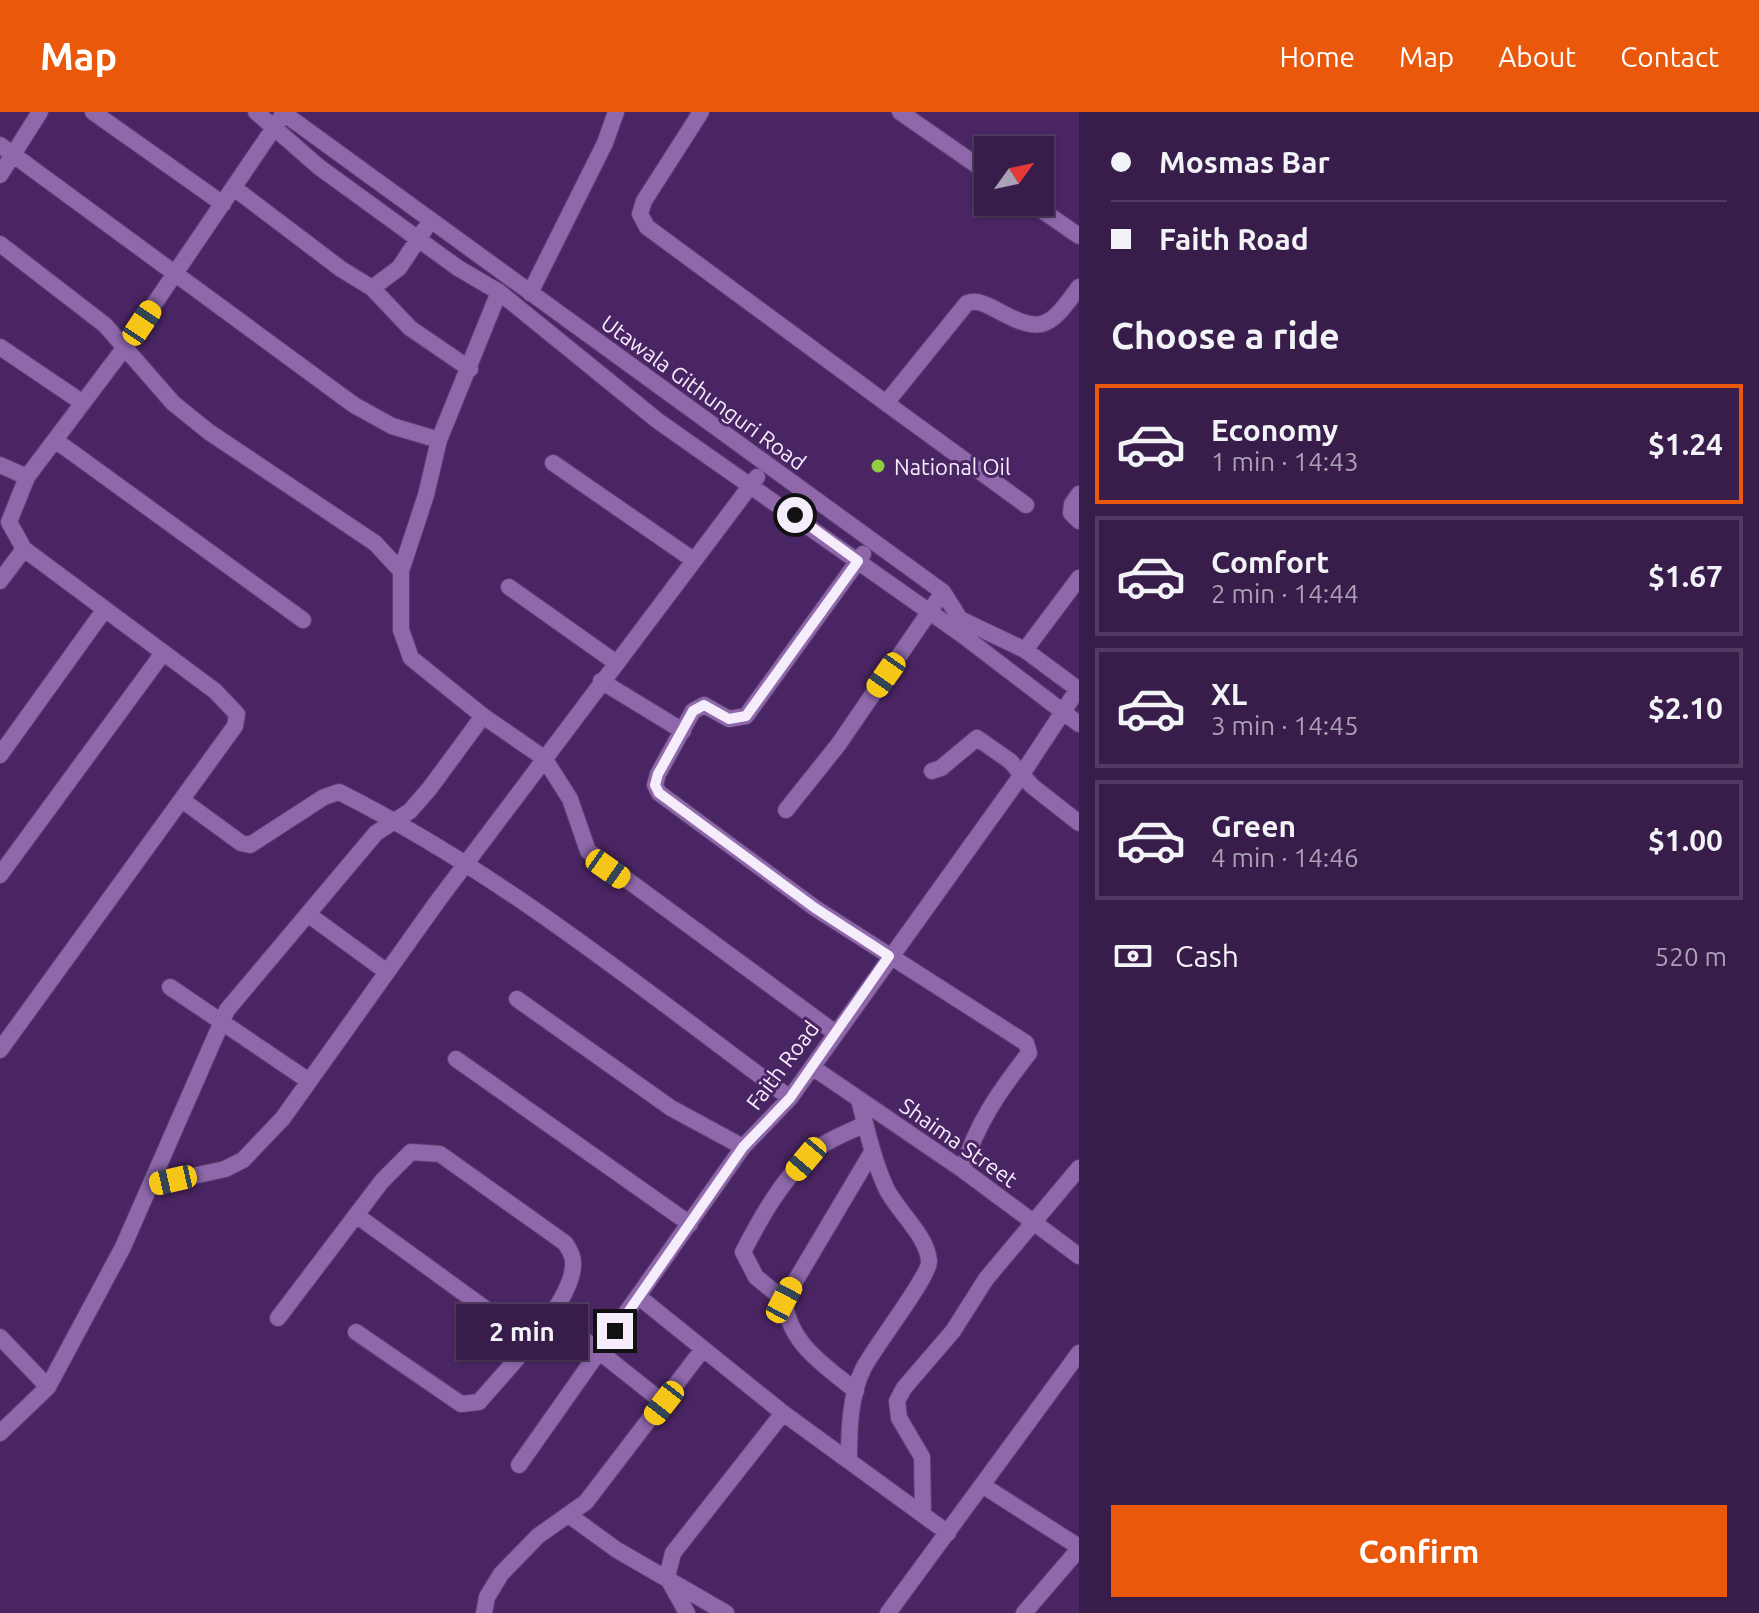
<!DOCTYPE html>
<html lang="en">
<head>
<meta charset="utf-8">
<style>
  :root { --surface:#381c4a; --page:#432954; --text:#f1f3f6; --muted:#aba1b5; --line:#523a62; --accent:#ea580c }
  body { margin:0; font-family:Ubuntu,sans-serif; background:var(--page); color:var(--text); height:100vh; display:flex; flex-direction:column; font-size:30px; white-space:nowrap }
  * { box-sizing:border-box; margin:0 }
  p { font-size:26px; color:var(--muted) }
  .icon { flex:none; width:44px; height:44px; fill:none; stroke:currentColor; stroke-width:2; stroke-linecap:round; stroke-linejoin:round }
  .map { position:relative; flex:1; overflow:hidden }
  .panel { display:flex; flex-direction:column; background:var(--surface); width:680px }
  .panel>* { flex:none }
  .banner { display:grid; align-content:center; height:176px; padding:0 32px; background:var(--surface) }
  .needle { width:52px; rotate:57deg }
  .tools { position:absolute; left:974px; top:24px; display:grid; gap:16px }
  .tools a { display:grid; place-items:center; width:80px; height:80px; border-radius:0px; background:var(--surface); box-shadow:0 2px 6px #0004,0 0 0 2px var(--line); font-size:40px }
  .end { position:absolute; width:36px; height:36px; margin:-18px; border:10px solid #f5edfc; background:#111; box-shadow:0 0 0 4px #111 }
  .from { border-radius:50% }
  .bubble { position:absolute; height:56px; border-radius:0px; background:var(--surface); box-shadow:0 2px 6px #0004,0 0 0 2px var(--line); font-size:26px; font-weight:700; line-height:56px; text-align:center }
  .car { position:absolute; width:24px; height:48px; margin:-24px -12px; border-radius:10px; box-shadow:0 0 6px 2px #0007; background:linear-gradient(#f5c518 24%,#345 0 40%,#f5c518 0 76%,#345 0 86%,#f5c518 0) }
  .banner b { display:flex; align-items:center; gap:28px; height:76px; font-size:30px }
  .banner b+b { border-top:2px solid var(--line) }
  .banner i { width:20px; height:20px; background:var(--text) }
  ul { padding:0; list-style:none }
  li { display:flex; align-items:center; gap:24px; height:120px; margin:0 16px 12px; padding:0 16px; border:4px solid var(--line); border-radius:0px }
  li div { flex:1 }
  li b { display:block; font-size:30px }
  li em { font-style:normal; font-weight:700 }
  li.active { border-color:var(--accent) }
  li>.icon { width:72px; height:72px; stroke-width:1.5 }
  h2 { padding:0 32px; font-size:36px; line-height:96px }
  .pay { display:flex; align-items:center; gap:20px; height:88px; padding:0 32px; font-size:30px }
  .pay p { margin-inline-start:auto }
  .cta { display:flex; gap:16px; margin-top:auto; padding:16px 32px }
  .cta a { flex:1; height:92px; border-radius:0px; background:var(--accent); color:#fff; font-size:32px; font-weight:700; line-height:92px; text-align:center }
  header { display:flex; align-items:center; gap:48px; box-sizing:border-box; height:112px; padding:0 40px; background:var(--accent); color:#fff }
  header strong { font-size:38px }
  nav { display:flex; gap:44px; margin-inline-start:auto; font-size:28px }
  main { display:flex; flex:1; min-height:0 }
  .map>svg:first-child { display:block }
  .lines { fill:none; stroke-linecap:round; stroke-linejoin:round }
  .minor-casing { stroke:#5f3f72; stroke-width:18 }
  .minor { stroke:#8e68ab; stroke-width:16 }
  .route { stroke:#f5edfc; stroke-width:10 }
  .poi-dot { fill:#91cd40; stroke:#4a2563; stroke-width:3 }
  .labels { text-anchor:middle; dominant-baseline:central; stroke-width:6; stroke-linejoin:round; paint-order:stroke }
  .street-label { font-size:22px; fill:#f5edfc; stroke:#4a2563 }
  .poi-label { font-size:22px; fill:#f5edfc; stroke:#4a2563; text-anchor:start }
</style>
</head>
<body>
<header>
<strong>Map</strong>
<nav><a>Home</a><a>Map</a><a>About</a><a>Contact</a></nav>
</header>
<main>
<div class="map">
<svg width="1079" height="1501" viewBox="0 0 1079 1501">
  <rect width="100%" height="100%" fill="#4a2563"/>
  <g class="lines">
    <defs>
      <path id="minor" d="M 93,0 L 223,92
        M 256,0 L 319,55 L 458,156 L 499,180 L 658,309 L 961,522 L 1079,612
        M 282,0 L 943,480 L 960,507 L 1025,538 L 1079,578
        M 701,0 L 644,89 L 640,102 L 647,115 L 886,291
        M 900,0 L 988,61
        M 0,33 L 354,293 L 392,314 L 439,328
        M 0,63 L 40,0
        M 234,76 L 341,157 L 372,176 L 399,156 L 425,117
        M 1030,90 L 1079,124
        M 0,132 L 105,213 L 173,291 L 209,320 L 375,431 L 401,459 L 401,518 L 411,546 L 483,604 L 544,646 L 570,687 L 588,739 L 834,920
        M 372,176 L 410,216 L 470,257
        M 530,181 L 605,31 L 616,0
        M 0,235 L 83,291
        M 55,328 L 303,508
        M 553,351 L 692,447
        M 0,353 L 27,365
        M 1079,382 L 1072,392 L 1071,401 L 1079,409
        M 1026,393 L 886,291 L 967,191 C 976,188 982,191 991,195 C 1040,222 1047,220 1079,175
        M 863,442 L 746,604 L 729,607 L 704,593 L 693,599 L 658,662 L 655,673 L 659,681 L 815,796 L 1026,931 L 1029,941 C 1001,977 975,1013 963,1058
        M 401,459 L 426,383 L 439,328 L 499,180
        M 0,469 L 24,437
        M 509,475 L 615,550
        M 1025,538 L 1079,466
        M 601,569 L 683,619
        M 0,643 L 105,497
        M 932,659 L 941,656 L 977,626 L 1010,649 L 1032,674 L 1079,711
        M 182,688 L 241,731 L 250,733 L 324,685 L 339,680 C 501,761 645,879 790,986
        M 786,698 L 838,633 L 943,480
        M 0,763 L 163,541
        M 309,803 L 387,860
        M 170,875 L 309,969
        M 517,887 L 671,996 L 743,1035
        M 0,938 L 235,614 L 237,602 L 215,579 L 24,437 L 9,410 L 27,365 L 125,235 L 284,1
        M 456,947 L 690,1112
        M 812,955 L 963,1058 L 1079,1144
        M 152,1073 L 225,1057 L 243,1048 L 283,1006 L 437,790 L 757,365
        M 356,1103 L 530,1229
        M 639,1185 L 783,1301 L 948,1421
        M 784,1188 L 756,1165 L 743,1140 C 761,1105 784,1064 815,1038 C 829,1027 849,1020 865,1012
        M 553,1203 L 664,1291
        M 278,1206 L 382,1069 L 411,1040 L 440,1042 L 565,1131 C 570,1139 574,1145 573,1154 C 571,1193 505,1259 479,1290 L 461,1292 L 356,1220
        M 0,1225 L 48,1275
        M 856,1279 C 823,1252 790,1233 784,1188 L 872,1040
        M 0,1321 L 48,1275 L 123,1135 L 227,898 L 376,721 L 410,699 L 430,676 L 483,604
        M 849,1347 C 849,1317 850,1284 863,1257 C 874,1235 930,1164 929,1149 C 927,1123 897,1099 886,1076 C 873,1047 867,1018 859,988
        M 519,1353 L 743,1035 L 790,986 L 1018,668 L 1078,577
        M 982,1373 L 1079,1435
        M 923,1401 L 922,1345 L 899,1306 L 897,1289 L 904,1276 L 953,1219 L 986,1167 L 1079,1056
        M 570,1404 L 617,1438 L 726,1501
        M 484,1501 L 487,1485 L 501,1462 L 538,1424 L 586,1390 L 703,1237
        M 687,1501 L 667,1465 L 673,1441 L 783,1301
        M 888,1501 L 1079,1241
        M 1024,1501 L 1079,1437"/>
    </defs>
    <use href="#minor" class="minor-casing"/>
    <use href="#minor" class="minor"/>
  </g>
  <g class="lines">
    <path class="route" d="M 615,1219 L 743,1035 L 790,986 L 889,844 L 815,796 L 659,681 L 655,673 L 658,662 L 693,599 L 704,593 L 729,607 L 746,604 L 858,449 L 795,403"/>
  </g>
  <circle class="poi-dot" cx="878" cy="354" r="8"/>
  <g class="labels">
    <g class="street-label">
      <text transform="translate(704 280) rotate(36)">Utawala Githunguri Road</text>
      <text transform="translate(782 953) rotate(-53)">Faith Road</text>
      <text transform="translate(959 1030) rotate(35)">Shaima Street</text>
    </g>
    <g class="poi-label">
      <text x="894" y="354">National Oil</text>
    </g>
  </g>
</svg>
<div class="tools">
<a><svg class="needle" viewBox="-14 -14 28 28"><path d="M0-13l5 13h-10z" fill="#e53935"/><path d="M0 13l5-13h-10z" fill="#aba1b5"/></svg></a>
</div>
<i class="end from" style="left:795px;top:403px"></i>
<i class="end" style="left:615px;top:1219px"></i>
<div class="bubble" style="left:456px;top:1192px;width:132px">2 min</div>
<i class="car" style="left:142px;top:211px;rotate:34deg"></i>
<i class="car" style="left:886px;top:563px;rotate:215deg"></i>
<i class="car" style="left:608px;top:757px;rotate:125deg"></i>
<i class="car" style="left:806px;top:1047px;rotate:220deg"></i>
<i class="car" style="left:173px;top:1068px;rotate:257deg"></i>
<i class="car" style="left:784px;top:1188px;rotate:28deg"></i>
<i class="car" style="left:664px;top:1291px;rotate:218deg"></i>
</div>
<section class="panel">
<div class="banner">
<b><i class="from"></i>Mosmas Bar</b>
<b><i></i>Faith Road</b>
</div>
<h2>Choose a ride</h2>
<ul>
<li class="active"><svg class="icon" aria-label="car" viewBox="0 0 24 24"><path d="M5 17H2v-5l4-1 3-4h7l3 4 3 1v5h-3M9 17h6M6 11h13"/><circle cx="7" cy="17" r="2"/><circle cx="17" cy="17" r="2"/></svg><div><b>Economy</b><p>1 min · 14:43</p></div><em>$1.24</em></li>
<li><svg class="icon" aria-label="car" viewBox="0 0 24 24"><path d="M5 17H2v-5l4-1 3-4h7l3 4 3 1v5h-3M9 17h6M6 11h13"/><circle cx="7" cy="17" r="2"/><circle cx="17" cy="17" r="2"/></svg><div><b>Comfort</b><p>2 min · 14:44</p></div><em>$1.67</em></li>
<li><svg class="icon" aria-label="car" viewBox="0 0 24 24"><path d="M5 17H2v-5l4-1 3-4h7l3 4 3 1v5h-3M9 17h6M6 11h13"/><circle cx="7" cy="17" r="2"/><circle cx="17" cy="17" r="2"/></svg><div><b>XL</b><p>3 min · 14:45</p></div><em>$2.10</em></li>
<li><svg class="icon" aria-label="car" viewBox="0 0 24 24"><path d="M5 17H2v-5l4-1 3-4h7l3 4 3 1v5h-3M9 17h6M6 11h13"/><circle cx="7" cy="17" r="2"/><circle cx="17" cy="17" r="2"/></svg><div><b>Green</b><p>4 min · 14:46</p></div><em>$1.00</em></li>
</ul>
<div class="pay"><svg class="icon" aria-label="cash" viewBox="0 0 24 24"><path d="M3 7h18v10H3z"/><circle cx="12" cy="12" r="2"/></svg>Cash<p>520 m</p></div>
<div class="cta"><a>Confirm</a></div>
</section>
</main>
</body>
</html>
